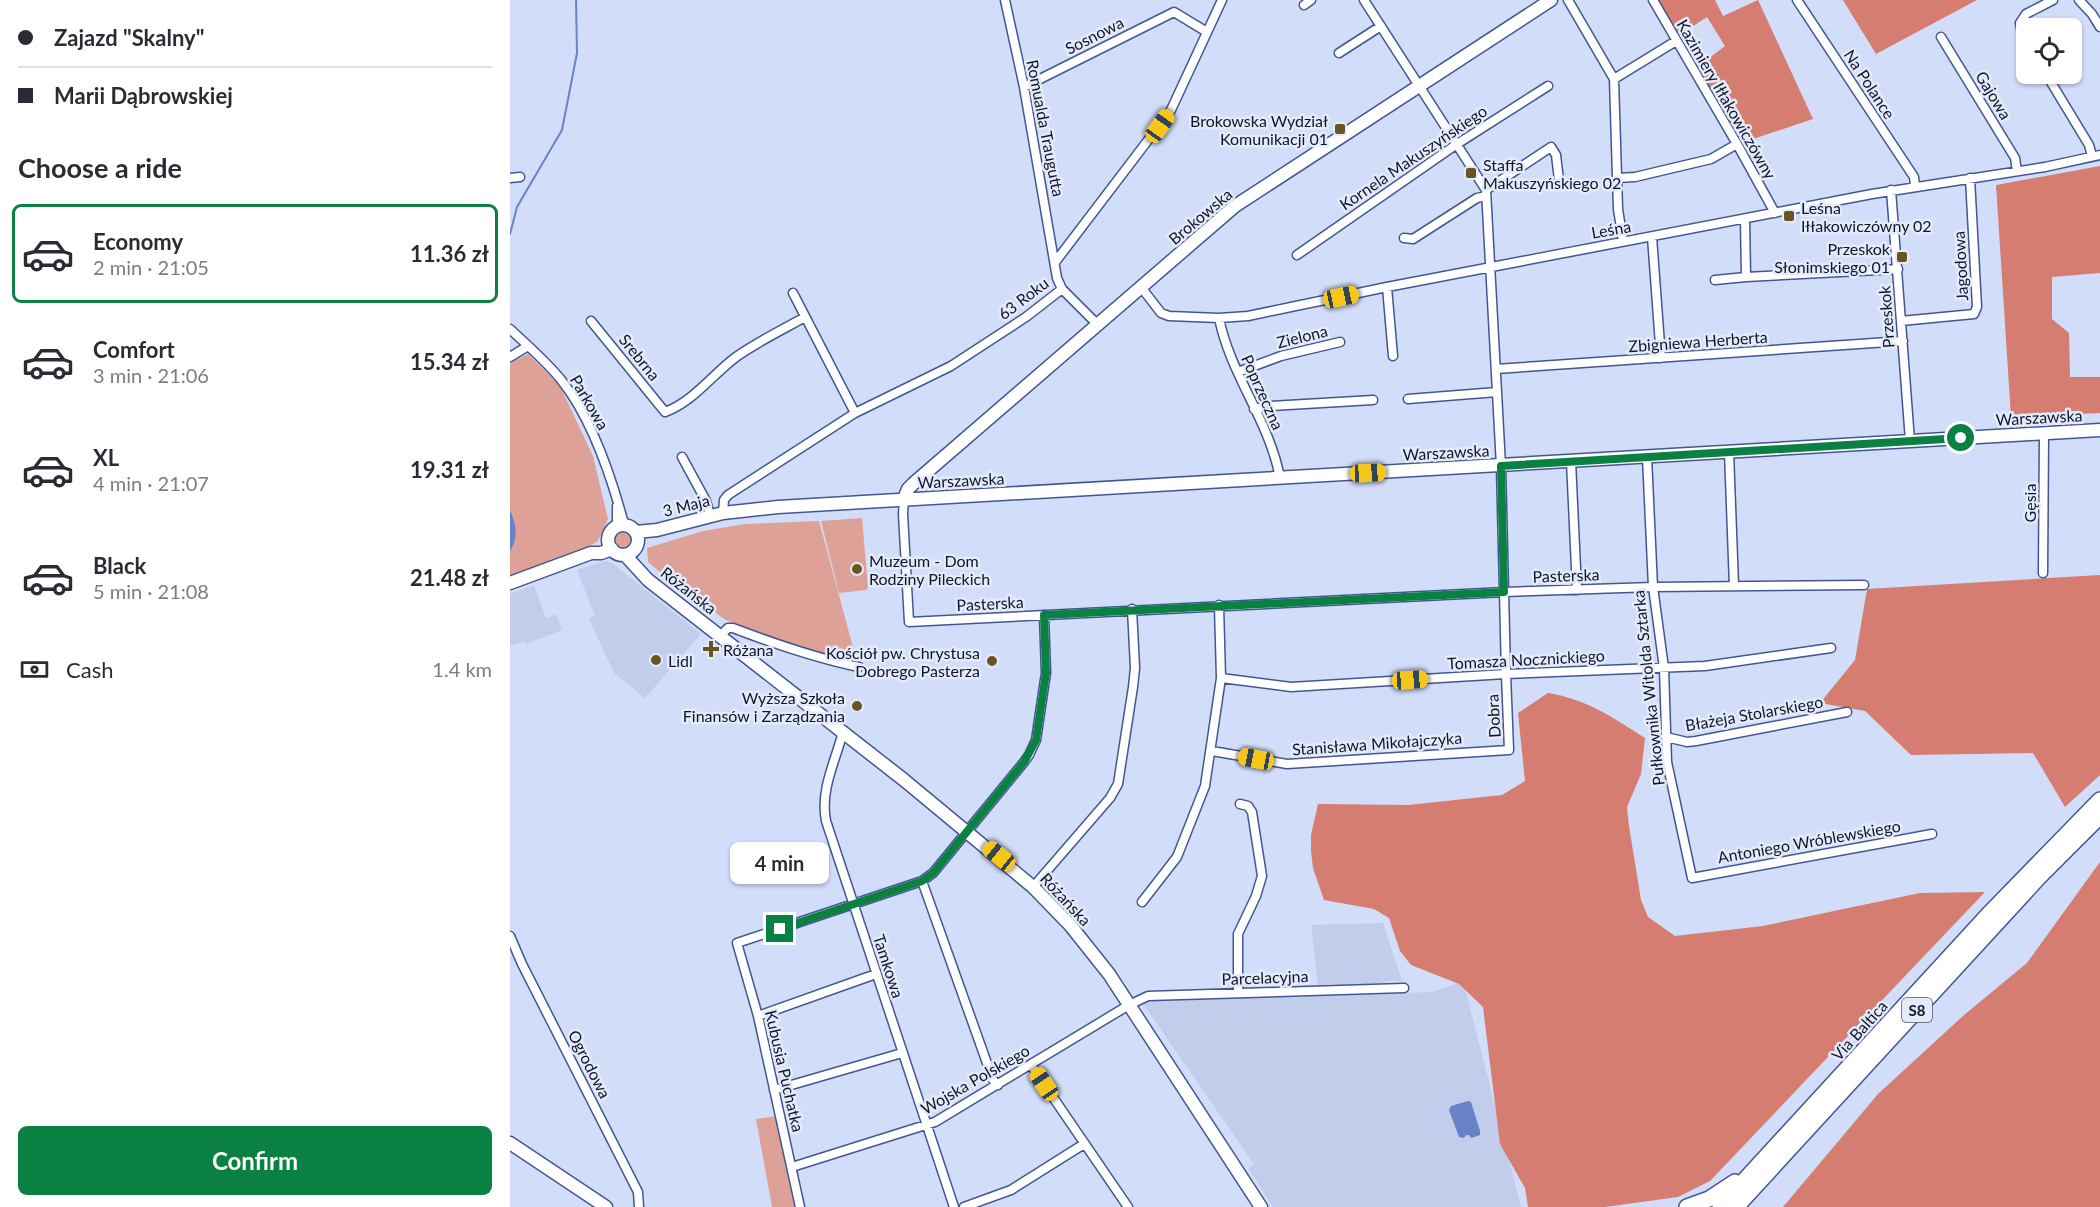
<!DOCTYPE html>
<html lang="en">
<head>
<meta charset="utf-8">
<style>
  :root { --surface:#fff; --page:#f7f7f7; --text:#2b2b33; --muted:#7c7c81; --line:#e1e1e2; --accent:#0b8043 }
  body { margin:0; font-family:Lato,sans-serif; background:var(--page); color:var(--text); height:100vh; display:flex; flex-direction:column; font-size:22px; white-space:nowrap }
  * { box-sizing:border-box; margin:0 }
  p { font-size:20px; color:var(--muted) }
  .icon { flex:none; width:33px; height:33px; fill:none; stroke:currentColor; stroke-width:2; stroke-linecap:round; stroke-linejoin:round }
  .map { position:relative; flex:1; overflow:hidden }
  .panel { display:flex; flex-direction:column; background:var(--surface); width:510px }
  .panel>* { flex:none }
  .hud { display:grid; align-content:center; height:132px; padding:0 18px; background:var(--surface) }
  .tools { position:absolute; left:1506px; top:18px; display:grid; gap:12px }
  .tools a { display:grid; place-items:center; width:66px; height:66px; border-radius:9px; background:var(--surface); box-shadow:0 2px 4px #0004; font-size:30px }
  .end { position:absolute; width:27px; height:27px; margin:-14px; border:8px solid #0b8043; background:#fff; box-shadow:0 0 0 3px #fff }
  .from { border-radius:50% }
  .bubble { position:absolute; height:42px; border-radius:9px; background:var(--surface); box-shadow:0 2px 4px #0004; font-size:20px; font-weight:700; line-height:42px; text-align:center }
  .car { position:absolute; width:18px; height:36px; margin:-18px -9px; border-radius:8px; box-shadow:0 0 4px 2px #0007; background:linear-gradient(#f5c518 24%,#345 0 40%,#f5c518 0 76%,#345 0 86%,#f5c518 0) }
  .hud b { display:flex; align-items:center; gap:21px; height:57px; font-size:22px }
  .hud b+b { border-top:2px solid var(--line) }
  .hud i { width:15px; height:15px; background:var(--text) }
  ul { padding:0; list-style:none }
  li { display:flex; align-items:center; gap:18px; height:99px; margin:0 12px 9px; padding:0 6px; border:3px solid transparent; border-radius:9px }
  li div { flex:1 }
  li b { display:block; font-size:22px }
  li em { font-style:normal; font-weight:700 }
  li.selected { border-color:var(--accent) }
  li>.icon { width:54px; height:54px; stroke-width:1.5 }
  h2 { padding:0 18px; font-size:27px; line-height:72px }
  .pay { display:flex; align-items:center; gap:15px; height:66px; padding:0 18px; font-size:22px }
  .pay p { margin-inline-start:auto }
  .primary-button { display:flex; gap:12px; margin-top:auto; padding:12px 18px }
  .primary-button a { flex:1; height:69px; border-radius:9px; background:var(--accent); color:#fff; font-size:24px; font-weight:700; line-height:69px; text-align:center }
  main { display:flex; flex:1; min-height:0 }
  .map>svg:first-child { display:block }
  .built { fill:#c2cdec }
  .green { fill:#dda198 }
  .forest { fill:#d67d71 }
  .water { fill:#6882ca }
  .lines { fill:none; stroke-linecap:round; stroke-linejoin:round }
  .stream { stroke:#6882ca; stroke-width:2 }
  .street-casing { stroke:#425792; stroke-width:11 }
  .secondary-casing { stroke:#425792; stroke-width:15 }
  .highway-casing { stroke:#425792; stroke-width:18 }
  .street { stroke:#fff; stroke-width:8 }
  .secondary { stroke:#fff; stroke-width:12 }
  .highway { stroke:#fff; stroke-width:15 }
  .route { stroke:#0b8043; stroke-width:8 }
  .poi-dot { fill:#695524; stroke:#e4eaf8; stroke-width:2 }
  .labels { text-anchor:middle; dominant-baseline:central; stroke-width:5; stroke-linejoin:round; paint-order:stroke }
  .shield { fill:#e4eaf8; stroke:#4e566b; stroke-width:1.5 }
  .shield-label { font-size:15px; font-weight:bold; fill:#0e162e }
  .street-label { font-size:16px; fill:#0e162e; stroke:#e4eaf8 }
  .poi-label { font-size:16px; fill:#0e162e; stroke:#e4eaf8; text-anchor:start }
</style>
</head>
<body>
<main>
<section class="panel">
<div class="hud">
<b><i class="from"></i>Zajazd &quot;Skalny&quot;</b>
<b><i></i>Marii Dąbrowskiej</b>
</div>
<h2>Choose a ride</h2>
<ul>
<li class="selected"><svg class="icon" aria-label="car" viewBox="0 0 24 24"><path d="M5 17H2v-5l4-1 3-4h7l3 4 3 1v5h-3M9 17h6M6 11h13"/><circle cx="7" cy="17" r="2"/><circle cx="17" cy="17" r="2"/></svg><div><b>Economy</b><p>2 min · 21:05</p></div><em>11.36 zł</em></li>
<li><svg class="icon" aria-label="car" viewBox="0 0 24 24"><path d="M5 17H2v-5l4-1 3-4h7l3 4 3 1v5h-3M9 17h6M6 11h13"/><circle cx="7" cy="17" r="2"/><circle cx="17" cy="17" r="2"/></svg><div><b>Comfort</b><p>3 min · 21:06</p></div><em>15.34 zł</em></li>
<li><svg class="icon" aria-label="car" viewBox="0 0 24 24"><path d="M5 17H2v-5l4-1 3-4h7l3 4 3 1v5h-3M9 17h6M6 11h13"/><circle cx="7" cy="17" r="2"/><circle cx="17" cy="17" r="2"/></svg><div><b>XL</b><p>4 min · 21:07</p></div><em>19.31 zł</em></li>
<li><svg class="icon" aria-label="car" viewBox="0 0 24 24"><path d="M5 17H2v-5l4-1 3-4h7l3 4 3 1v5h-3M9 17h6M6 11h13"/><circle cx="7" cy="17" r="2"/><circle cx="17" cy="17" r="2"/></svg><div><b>Black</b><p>5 min · 21:08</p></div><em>21.48 zł</em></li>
</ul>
<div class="pay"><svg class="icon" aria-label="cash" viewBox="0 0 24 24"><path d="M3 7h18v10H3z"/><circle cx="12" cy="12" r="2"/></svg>Cash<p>1.4 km</p></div>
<div class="primary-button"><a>Confirm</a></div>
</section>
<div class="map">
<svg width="1590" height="1207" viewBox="0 0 1590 1207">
  <rect width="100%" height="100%" fill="#d2ddf9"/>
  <path class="built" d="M 95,561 L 102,563 L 191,634 L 135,698 L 104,673 L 79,619 L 85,616 L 67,570 Z
    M 24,585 L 36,618 L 46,614 L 52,630 L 16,644 L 14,641 L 0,646 L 0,594 Z
    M 873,923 L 892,981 L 877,981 L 869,985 L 824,986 L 824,983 L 808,986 L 801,925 Z
    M 953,981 L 1011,1207 L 763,1207 L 738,1168 L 744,1164 L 631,1001 L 732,996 L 807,996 L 923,992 Z"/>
  <path class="green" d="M 18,354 L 50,386 L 83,456 L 98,519 L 88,541 L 73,550 L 0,579 L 0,363 Z
    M 352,518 L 358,588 L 356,590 L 329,593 L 311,521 Z
    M 309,521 L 347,662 L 310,655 L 273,643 L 214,619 L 181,594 L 170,589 L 138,562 L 137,548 L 193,531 L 235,524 Z
    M104 540a9 9 0 1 1 18 0a9 9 0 1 1-18 0Z
    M 267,1116 L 287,1207 L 262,1207 L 246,1119 Z"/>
  <path class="forest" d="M 1147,0 L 1205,0 L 1213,16 L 1248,0 L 1303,119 L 1231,143 L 1186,68 L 1215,46 L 1197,17 L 1168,36 Z
    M 1333,0 L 1467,0 L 1366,54 Z
    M 1590,166 L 1590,273 L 1542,277 L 1542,319 L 1559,333 L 1560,377 L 1590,377 L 1590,413 L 1501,417 L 1486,185 Z
    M 1590,575 L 1590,775 L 1555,807 L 1523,753 L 1401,755 L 1355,711 L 1310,703 L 1345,660 L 1357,589 Z
    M 1038,693 C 1076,699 1104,718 1135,738 L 1131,774 L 1117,807 L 1119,826 L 1131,900 L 1138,917 L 1165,936 L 1253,926 L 1410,893 L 1475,892 L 1200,1181 L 1168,1197 L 1095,1207 L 1018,1207 L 1015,1188 L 990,1144 L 973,1007 L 949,984 L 901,965 L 890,951 L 879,918 L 864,909 L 814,900 L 803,868 L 801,851 L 801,835 L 808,804 L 898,805 L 992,795 L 1015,781 L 1008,713 Z
    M 1590,862 L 1590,1207 L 1273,1207 L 1368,1094 L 1454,1015 L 1517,963 Z"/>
  <path class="water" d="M 0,510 C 6,525 9,537 0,551 Z
    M 958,1101 L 961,1102 L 970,1131 L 970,1135 L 961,1138 L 959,1135 L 956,1135 L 954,1138 L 949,1137 L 939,1110 L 941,1106 Z"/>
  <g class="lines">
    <path class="stream" d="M 0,234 L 7,207 L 52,130 L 67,53 L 66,0"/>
    <defs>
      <path id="street" d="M 495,0 L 514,87 L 547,278 L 552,289 L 587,324
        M 1058,0 L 1104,79 L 1108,209 L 1113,241
        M 1143,0 L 1227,144 L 1265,213
        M 1287,0 L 1404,177 L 1405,186
        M 1569,0 L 1582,14 L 1590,27
        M 794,5 L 801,0
        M 1431,37 L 1505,158 L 1507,171
        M 1516,41 L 1512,33 L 1510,23 L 1516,14 L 1543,0
        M 829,53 L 871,26
        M 1536,74 L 1579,145 L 1582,156
        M 1104,79 L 1166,41
        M 514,87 L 664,12 L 697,32
        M 0,178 L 10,177
        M 1107,178 L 1125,177 L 1201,159 L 1227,144
        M 976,190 L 1041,147 L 1046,155 L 1049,180
        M 1381,190 L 1400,441
        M 1235,219 L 1236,277
        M 1142,237 L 1151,358
        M 894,238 L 903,239 L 967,198 L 976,196
        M 787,255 L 947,144 L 1038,86
        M 546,261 L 661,110 L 712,0
        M 1205,280 L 1236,277 L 1388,269
        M 631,287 L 651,313 L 659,316 L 709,318 L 738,316 L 877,287 L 1362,194 L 1535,167 L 1590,155
        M 877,287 L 883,356
        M 283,293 L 345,413
        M 709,318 C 720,374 760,422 770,478
        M 81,321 L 155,412 C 184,401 202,375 226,357 C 247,342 272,330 295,317
        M 1391,321 L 1464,314 L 1467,307 L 1460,178
        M 0,329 C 18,346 37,362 52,381 C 82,419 102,479 114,524
        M 0,357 L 18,346
        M 986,369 L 1393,341
        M 728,372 L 771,356 L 830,342
        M 898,399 L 987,392
        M 744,409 L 761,406 L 863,400
        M 1219,452 L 1224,586
        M 172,457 L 196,501 L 200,515
        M 1137,457 L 1143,587 L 1154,668 L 1157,762 L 1182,878 L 1422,834
        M 1061,461 L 1067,590
        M 394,499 L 393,514 L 399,622 L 994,592 L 1143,587 L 1354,585
        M 213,513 L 214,500 L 218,495 L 345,413 L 441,366 L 516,317 L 552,289
        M 107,526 L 107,506
        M 1533,573 L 1534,433
        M 210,636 L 218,628 L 223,628 C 265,644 305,658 349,667
        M 711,678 L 781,687 L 996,674 L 1195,666 L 1321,648
        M 333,732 C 325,762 310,790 316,821 L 444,1207
        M 1156,737 L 1177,742 L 1186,741 L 1337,712
        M 702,751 L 777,764 L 999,750 L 996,674 L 991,466 L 976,190 L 854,0
        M 412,881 L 483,1080 L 488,1085
        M 523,887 L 600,798 L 608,784 L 623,687 L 625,668 L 622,609
        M 632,902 L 667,857 L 695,786 L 711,678 L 709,605
        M 0,936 L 12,964 L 128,1192 L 129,1207
        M 728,993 L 728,934 L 746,896 L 752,876 L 742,812 L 738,806 L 730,804
        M 248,1016 L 366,974
        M 521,1065 L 618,1207
        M 264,1090 L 392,1053
        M 282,1167 L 425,1122 L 619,1005 L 638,996 L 894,988
        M 290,1207 L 248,1016 L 227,943 L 412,881 L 423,873 L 514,762 L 519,755 L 526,740 L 536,673 L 534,615
        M 454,1207 L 501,1190 L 574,1144"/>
      <path id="secondary" d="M 394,499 L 398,489 L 404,483 L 725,206 L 1041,0
        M98 540a15 15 0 1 1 30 0a15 15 0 1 1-30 0Z
        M 126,532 L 147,530 L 213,513 L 268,507 L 1590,430
        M 115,555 L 138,580 L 394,780 L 523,887 L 560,925 L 599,974 L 751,1207
        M 0,583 L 81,553 L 91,553 L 102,549
        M 0,1143 L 96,1207"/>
      <path id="highway" d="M 1177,1207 L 1199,1199 L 1225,1182
        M 1210,1207 L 1478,915 L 1590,800
        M 1226,1207 L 1528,878 L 1590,816"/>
    </defs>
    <use href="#street" class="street-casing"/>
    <use href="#secondary" class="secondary-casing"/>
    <use href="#highway" class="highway-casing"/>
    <use href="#street" class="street"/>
    <use href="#secondary" class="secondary"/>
    <use href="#highway" class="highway"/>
  </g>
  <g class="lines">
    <path class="route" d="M 270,929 L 412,881 L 423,873 L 514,762 L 526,740 L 536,673 L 534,615 L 994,592 L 991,466 L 1451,438"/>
  </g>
  <g class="poi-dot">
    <rect x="824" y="123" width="12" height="12" rx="3"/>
    <rect x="955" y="167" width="12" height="12" rx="3"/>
    <rect x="1273" y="210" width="12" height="12" rx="3"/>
    <rect x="1386" y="251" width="12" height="12" rx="3"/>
    <circle cx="347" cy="569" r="6"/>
    <path d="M198 640h6v6h6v6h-6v6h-6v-6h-6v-6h6z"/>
    <circle cx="146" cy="660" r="6"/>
    <circle cx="482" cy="661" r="6"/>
    <circle cx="347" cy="706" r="6"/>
  </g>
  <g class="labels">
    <rect class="shield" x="1392" y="998" width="30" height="24" rx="4.5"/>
    <g class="shield-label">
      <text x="1407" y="1010">S8</text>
    </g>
    <g class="street-label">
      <text transform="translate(584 35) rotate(-27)">Sosnowa</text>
      <text transform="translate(1360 84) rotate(57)">Na Polance</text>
      <text transform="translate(1484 95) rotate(59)">Gajowa</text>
      <text transform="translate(1217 99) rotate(60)">Kazimiery Iłłakowiczówny</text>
      <text transform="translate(536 128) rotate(79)">Romualda Traugutta</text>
      <text transform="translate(903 157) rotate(-34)">Kornela Makuszyńskiego</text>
      <text transform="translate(690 216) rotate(-40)">Brokowska</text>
      <text transform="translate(1101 229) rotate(-10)">Leśna</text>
      <text transform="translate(1450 266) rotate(-93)">Jagodowa</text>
      <text transform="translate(513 298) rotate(-37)">63 Roku</text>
      <text transform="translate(1376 317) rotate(-94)">Przeskok</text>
      <text transform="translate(792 336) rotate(-14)">Zielona</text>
      <text transform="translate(1188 341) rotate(-4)">Zbigniewa Herberta</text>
      <text transform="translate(130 357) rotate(51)">Srebrna</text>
      <text transform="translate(753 392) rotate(66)">Poprzeczna</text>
      <text transform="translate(80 402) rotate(60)">Parkowa</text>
      <text transform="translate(1529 417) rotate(-3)">Warszawska</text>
      <text transform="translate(936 452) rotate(-3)">Warszawska</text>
      <text transform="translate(451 480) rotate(-3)">Warszawska</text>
      <text transform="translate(1519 503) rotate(-90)">Gęsia</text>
      <text transform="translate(176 505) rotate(-14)">3 Maja</text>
      <text transform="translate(1056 575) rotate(-2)">Pasterska</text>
      <text transform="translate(179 590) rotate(38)">Różańska</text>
      <text transform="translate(480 603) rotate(-3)">Pasterska</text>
      <text transform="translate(1016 659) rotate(-3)">Tomasza Nocznickiego</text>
      <text transform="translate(1138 688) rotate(-96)">Pułkownika Witolda Sztarka</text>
      <text transform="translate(1244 713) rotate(-10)">Błażeja Stolarskiego</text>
      <text transform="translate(983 716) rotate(-93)">Dobra</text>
      <text transform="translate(867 743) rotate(-4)">Stanisława Mikołajczyka</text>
      <text transform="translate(1299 841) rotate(-10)">Antoniego Wróblewskiego</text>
      <text transform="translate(556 899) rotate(47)">Różańska</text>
      <text transform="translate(379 966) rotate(72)">Tamkowa</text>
      <text transform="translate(755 977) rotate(-2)">Parcelacyjna</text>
      <text transform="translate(1349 1030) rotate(-48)">Via Baltica</text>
      <text transform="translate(80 1064) rotate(63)">Ogrodowa</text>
      <text transform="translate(275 1071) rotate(77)">Kubusia Puchatka</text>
      <text transform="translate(465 1079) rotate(-30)">Wojska Polskiego</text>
    </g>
    <g class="poi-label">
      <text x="818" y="120" text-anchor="end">Brokowska Wydział<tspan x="818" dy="18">Komunikacji 01</tspan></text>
      <text x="973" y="164">Staffa<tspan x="973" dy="18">Makuszyńskiego 02</tspan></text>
      <text x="1291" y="207">Leśna<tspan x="1291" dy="18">Iłłakowiczówny 02</tspan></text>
      <text x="1380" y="248" text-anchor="end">Przeskok<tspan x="1380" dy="18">Słonimskiego 01</tspan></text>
      <text x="359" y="560">Muzeum - Dom<tspan x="359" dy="18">Rodziny Pileckich</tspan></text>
      <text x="213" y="649">Różana</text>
      <text x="470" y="652" text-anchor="end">Kościół pw. Chrystusa<tspan x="470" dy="18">Dobrego Pasterza</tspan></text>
      <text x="158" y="660">Lidl</text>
      <text x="335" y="697" text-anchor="end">Wyższa Szkoła<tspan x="335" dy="18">Finansów i Zarządzania</tspan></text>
    </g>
  </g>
</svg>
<div class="tools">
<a><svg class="icon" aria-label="locate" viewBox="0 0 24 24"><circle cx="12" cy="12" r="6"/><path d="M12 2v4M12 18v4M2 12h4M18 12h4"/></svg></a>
</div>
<i class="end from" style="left:1451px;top:438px"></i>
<i class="end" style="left:270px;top:929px"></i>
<div class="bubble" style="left:220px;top:842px;width:99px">4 min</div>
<i class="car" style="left:650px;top:126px;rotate:35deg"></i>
<i class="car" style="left:831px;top:297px;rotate:78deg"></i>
<i class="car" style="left:858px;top:473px;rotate:87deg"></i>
<i class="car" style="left:900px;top:680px;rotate:86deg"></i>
<i class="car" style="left:746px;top:759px;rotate:281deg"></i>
<i class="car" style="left:489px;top:856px;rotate:309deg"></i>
<i class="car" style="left:534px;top:1084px;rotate:326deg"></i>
</div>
</main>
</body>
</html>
